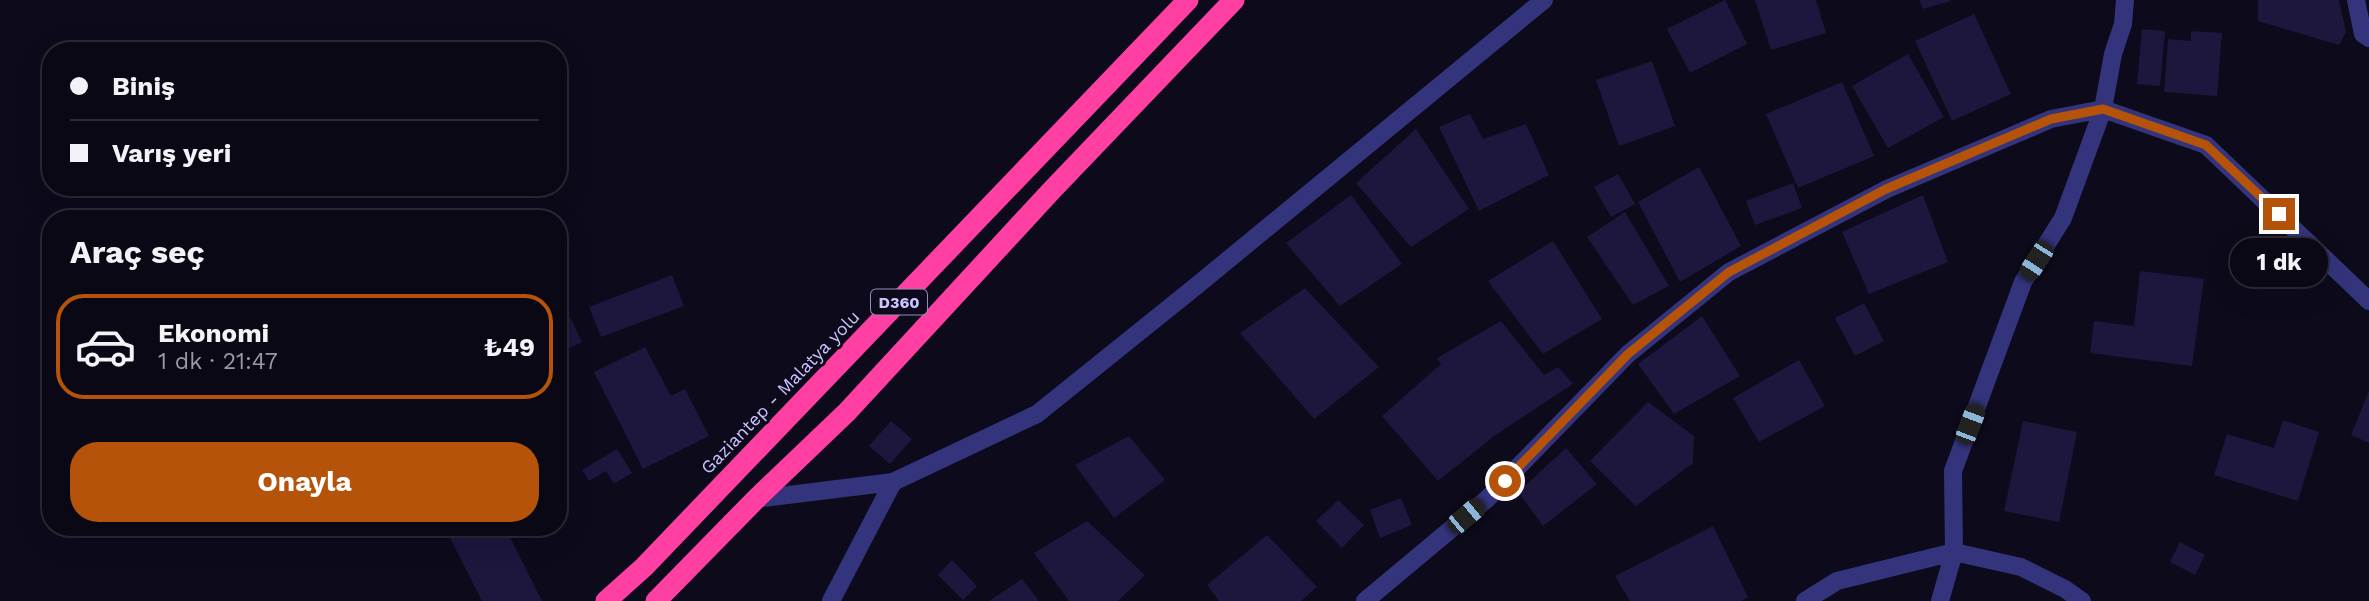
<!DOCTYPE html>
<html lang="tr">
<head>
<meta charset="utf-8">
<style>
  :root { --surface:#0a0815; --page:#181622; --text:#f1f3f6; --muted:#999aa0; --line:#2a2934; --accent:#b45309 }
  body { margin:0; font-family:"Work Sans",sans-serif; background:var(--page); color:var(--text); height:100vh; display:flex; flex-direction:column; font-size:26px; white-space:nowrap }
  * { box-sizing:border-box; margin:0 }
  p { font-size:23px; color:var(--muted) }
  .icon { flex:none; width:38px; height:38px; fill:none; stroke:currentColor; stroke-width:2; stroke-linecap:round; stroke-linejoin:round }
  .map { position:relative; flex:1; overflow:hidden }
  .panel { position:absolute; left:42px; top:210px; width:525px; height:326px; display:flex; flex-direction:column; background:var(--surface); border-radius:28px; box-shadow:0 7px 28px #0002,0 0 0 2px var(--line) }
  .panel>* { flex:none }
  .banner { position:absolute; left:42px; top:42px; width:525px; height:154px; border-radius:28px; box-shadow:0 7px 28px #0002,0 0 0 2px var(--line); display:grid; align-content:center; height:154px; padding:0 28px; background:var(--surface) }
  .end { position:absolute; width:32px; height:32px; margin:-16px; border:9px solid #b45309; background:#fff; box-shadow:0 0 0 4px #fff }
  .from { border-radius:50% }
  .bubble { position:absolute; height:49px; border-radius:24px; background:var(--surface); box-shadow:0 7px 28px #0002,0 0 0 2px var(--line); font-size:23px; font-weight:700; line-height:49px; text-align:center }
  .car { position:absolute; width:21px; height:42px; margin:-21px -10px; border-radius:9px; box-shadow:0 0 5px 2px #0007; background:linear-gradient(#222 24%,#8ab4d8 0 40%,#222 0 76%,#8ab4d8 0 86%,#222 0) }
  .banner b { display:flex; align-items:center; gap:24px; height:66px; font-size:26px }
  .banner b+b { border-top:2px solid var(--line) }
  .banner i { width:18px; height:18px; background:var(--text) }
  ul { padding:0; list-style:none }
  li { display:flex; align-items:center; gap:21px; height:105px; margin:0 14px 10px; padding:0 14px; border:4px solid transparent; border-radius:28px }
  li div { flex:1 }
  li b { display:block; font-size:26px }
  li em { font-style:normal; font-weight:700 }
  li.selected { border-color:var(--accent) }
  li>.icon { width:63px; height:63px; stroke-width:1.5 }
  h2 { padding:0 28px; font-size:32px; line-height:84px }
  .primary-button { display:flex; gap:14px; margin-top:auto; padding:14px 28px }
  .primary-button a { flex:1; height:80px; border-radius:28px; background:var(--accent); color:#fff; font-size:28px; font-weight:700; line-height:80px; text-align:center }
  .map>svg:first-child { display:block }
  .building { fill:#1d163d }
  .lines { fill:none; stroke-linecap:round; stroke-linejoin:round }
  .minor { stroke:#34347c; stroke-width:18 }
  .highway { stroke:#ff40a2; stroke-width:21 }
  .route { stroke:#b45309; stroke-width:9 }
  .labels { text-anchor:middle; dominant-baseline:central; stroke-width:6; stroke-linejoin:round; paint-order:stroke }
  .shield { fill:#0d0a1c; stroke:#918dbb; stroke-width:2 }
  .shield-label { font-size:16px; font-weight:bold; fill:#cac5ff }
  .street-label { font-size:18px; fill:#cac5ff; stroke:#0d0a1c }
</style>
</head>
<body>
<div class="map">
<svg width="2369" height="601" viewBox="0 0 2369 601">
  <rect width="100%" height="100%" fill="#0d0a1c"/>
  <path class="building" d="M 1725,0 L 1747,44 L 1690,73 L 1667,29 Z
    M 1755,0 L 1816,0 L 1826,33 L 1771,50 Z
    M 1919,0 L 1951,0 L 1951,1 L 1923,9 Z
    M 2258,0 L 2339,0 L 2346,32 L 2339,45 L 2258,21 Z
    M 1974,14 L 2011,94 L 1952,121 L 1915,41 Z
    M 2142,29 L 2165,31 L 2160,86 L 2137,84 Z
    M 2191,31 L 2222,33 L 2217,96 L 2164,92 L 2168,39 L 2191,41 Z
    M 1908,54 L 1944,117 L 1888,148 L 1852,86 Z
    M 1652,61 L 1675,126 L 1619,146 L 1596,80 Z
    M 1842,82 L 1874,156 L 1798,188 L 1766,114 Z
    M 1470,114 L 1483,139 L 1526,124 L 1549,175 L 1479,211 L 1439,127 Z
    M 1416,129 L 1469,209 L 1411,247 L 1356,183 Z
    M 1699,167 L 1741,246 L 1680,282 L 1638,202 Z
    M 1618,174 L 1635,204 L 1611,217 L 1594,187 Z
    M 1793,183 L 1802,208 L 1755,225 L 1746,201 Z
    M 1351,195 L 1402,264 L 1340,306 L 1286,243 Z
    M 1923,195 L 1948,262 L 1869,294 L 1842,232 Z
    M 1625,212 L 1669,286 L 1633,305 L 1587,237 Z
    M 1553,241 L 1602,319 L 1543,354 L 1488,281 Z
    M 2140,271 L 2204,279 L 2192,366 L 2090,353 L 2094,321 L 2134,326 Z
    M 672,275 L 684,306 L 601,337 L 589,307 Z
    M 1305,288 L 1379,367 L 1314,419 L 1240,333 Z
    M 1864,303 L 1884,341 L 1855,356 L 1835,318 Z
    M 1702,316 L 1740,376 L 1674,414 L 1638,364 Z
    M 570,317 L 582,342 L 558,354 L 558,322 Z
    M 1501,321 L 1544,375 L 1558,367 L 1573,384 L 1497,434 L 1438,481 L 1382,416 L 1441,364 L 1437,358 Z
    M 645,347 L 671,396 L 685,389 L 709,436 L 643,469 L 594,372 Z
    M 1799,360 L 1825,406 L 1759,442 L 1733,398 Z
    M 2369,391 L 2369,443 L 2351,435 Z
    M 1648,402 L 1694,436 L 1693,463 L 1636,506 L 1590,461 Z
    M 2283,420 L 2319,432 L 2298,501 L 2214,475 L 2227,434 L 2274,448 Z
    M 891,421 L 912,439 L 890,464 L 869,446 Z
    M 2023,421 L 2077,432 L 2059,522 L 2004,511 Z
    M 1129,436 L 1165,480 L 1114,518 L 1075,465 Z
    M 1566,448 L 1597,484 L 1543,526 L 1518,492 Z
    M 617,449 L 632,473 L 614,484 L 606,471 L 589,481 L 582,470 Z
    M 1401,498 L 1412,525 L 1380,538 L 1370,510 Z
    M 1338,500 L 1364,525 L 1342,548 L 1316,521 Z
    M 1087,521 L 1145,575 L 1118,601 L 1069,601 L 1034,553 Z
    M 1713,526 L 1748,597 L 1742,601 L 1630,601 L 1615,576 Z
    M 505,527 L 542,601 L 482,601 L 445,528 Z
    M 1267,535 L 1317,587 L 1301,601 L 1219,601 L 1207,585 Z
    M 2180,542 L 2205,555 L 2195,575 L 2170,562 Z
    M 952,560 L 977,586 L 963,600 L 938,575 Z
    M 1022,579 L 1039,601 L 989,601 Z"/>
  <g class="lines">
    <path class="minor" d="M 2356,0 L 2363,34 L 2369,38
      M 756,499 L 893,482 L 1037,414 L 1195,287 L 1544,0
      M 831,601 L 893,482
      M 1365,601 L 1487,499 L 1628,354 L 1729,272 L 1887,189 L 2051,119 L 2103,109 L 2206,145 L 2369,301
      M 1805,601 L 1837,581 L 1954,552 L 2021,567 L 2065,589 L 2082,601
      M 1940,601 L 1954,552 L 1953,471 L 2023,282 L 2063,218 L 2103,109 L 2113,54 L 2123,24 L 2125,0"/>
    <path class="highway" d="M 606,601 L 644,567 L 1188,0
      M 656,601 L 756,499 L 847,412 L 1052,190 L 1234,0"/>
  </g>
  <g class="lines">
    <path class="route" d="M 1505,481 L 1628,354 L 1729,272 L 1886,189 L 2051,119 L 2103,109 L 2206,145 L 2279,214"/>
  </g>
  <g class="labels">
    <rect class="shield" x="871" y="289.5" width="56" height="25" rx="5"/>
    <g class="shield-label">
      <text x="899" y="302">D360</text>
    </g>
    <g class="street-label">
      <text transform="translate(780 392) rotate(-46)">Gaziantep - Malatya yolu</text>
    </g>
  </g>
</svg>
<i class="end from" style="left:1505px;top:481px"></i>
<i class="end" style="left:2279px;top:214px"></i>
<div class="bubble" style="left:2230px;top:238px;width:98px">1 dk</div>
<i class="car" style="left:2036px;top:261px;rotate:213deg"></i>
<i class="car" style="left:1970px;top:424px;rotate:21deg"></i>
<i class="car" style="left:1466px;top:516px;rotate:50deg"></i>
<div class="banner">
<b><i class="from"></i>Biniş</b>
<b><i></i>Varış yeri</b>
</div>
<section class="panel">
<h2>Araç seç</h2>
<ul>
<li class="selected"><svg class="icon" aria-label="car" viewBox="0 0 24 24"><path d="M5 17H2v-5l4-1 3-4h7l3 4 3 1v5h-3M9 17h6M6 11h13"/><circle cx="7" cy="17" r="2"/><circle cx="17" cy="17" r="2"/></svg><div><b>Ekonomi</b><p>1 dk · 21:47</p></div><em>₺49</em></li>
</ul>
<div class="primary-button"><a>Onayla</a></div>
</section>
</div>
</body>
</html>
